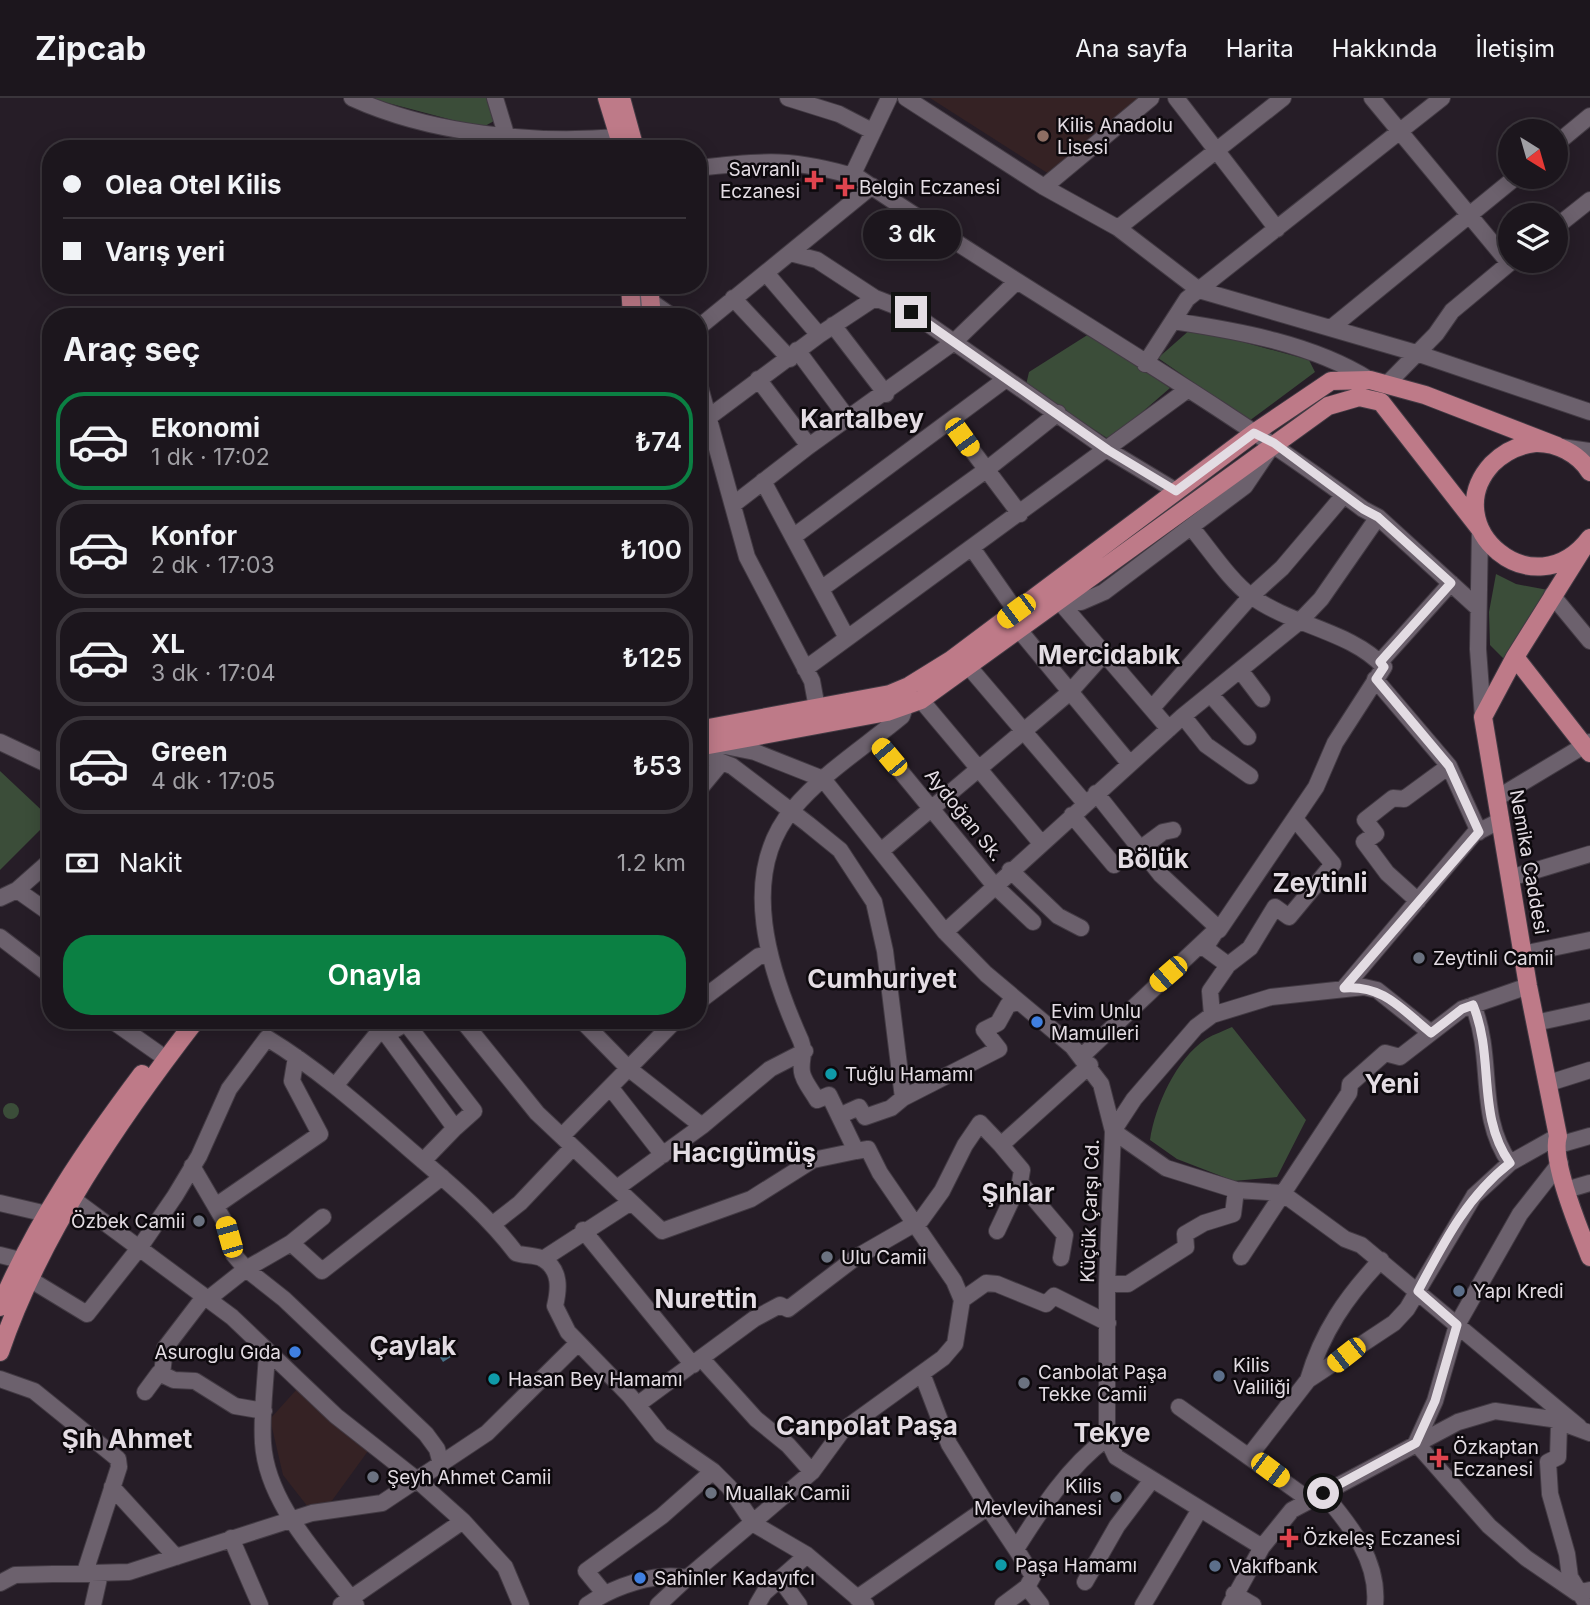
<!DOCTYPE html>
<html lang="tr">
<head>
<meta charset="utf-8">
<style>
  :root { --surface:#1c161d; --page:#29232a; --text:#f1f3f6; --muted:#a09fa4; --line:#3a353b; --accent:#0b8043 }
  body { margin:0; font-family:Inter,sans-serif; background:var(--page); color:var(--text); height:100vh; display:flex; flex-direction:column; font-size:26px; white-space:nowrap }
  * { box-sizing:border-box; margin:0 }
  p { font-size:23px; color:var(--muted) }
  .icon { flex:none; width:38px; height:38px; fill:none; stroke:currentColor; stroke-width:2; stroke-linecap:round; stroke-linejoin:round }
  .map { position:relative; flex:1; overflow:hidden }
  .panel { position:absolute; left:42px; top:210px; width:665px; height:721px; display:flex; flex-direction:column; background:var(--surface); border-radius:28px; box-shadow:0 4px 18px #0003,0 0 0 2px var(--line) }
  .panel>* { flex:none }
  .banner { position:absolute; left:42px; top:42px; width:665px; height:154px; border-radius:28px; box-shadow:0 4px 18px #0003,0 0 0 2px var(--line); display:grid; align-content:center; height:154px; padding:0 21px; background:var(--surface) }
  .needle { width:46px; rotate:143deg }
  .fabs { position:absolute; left:1498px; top:21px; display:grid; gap:14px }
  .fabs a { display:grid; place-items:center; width:70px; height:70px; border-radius:50%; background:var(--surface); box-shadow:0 4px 18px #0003,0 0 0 2px var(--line); font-size:35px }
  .end { position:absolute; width:32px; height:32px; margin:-16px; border:9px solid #e3dce3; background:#111; box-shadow:0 0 0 4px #111 }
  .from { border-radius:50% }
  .bubble { position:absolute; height:49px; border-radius:24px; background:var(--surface); box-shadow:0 4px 18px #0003,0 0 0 2px var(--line); font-size:23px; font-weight:600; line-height:49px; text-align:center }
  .car { position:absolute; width:21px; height:42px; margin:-21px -10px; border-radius:9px; box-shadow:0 0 5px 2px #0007; background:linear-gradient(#f5c518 24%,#345 0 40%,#f5c518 0 76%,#345 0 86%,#f5c518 0) }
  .banner b { display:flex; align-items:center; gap:24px; height:66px; font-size:26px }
  .banner b+b { border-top:2px solid var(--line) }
  .banner i { width:18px; height:18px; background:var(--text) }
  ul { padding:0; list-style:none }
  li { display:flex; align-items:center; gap:21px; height:98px; margin:0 14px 10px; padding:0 7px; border:4px solid var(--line); border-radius:28px }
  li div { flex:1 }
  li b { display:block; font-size:26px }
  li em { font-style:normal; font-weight:600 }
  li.current { border-color:var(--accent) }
  li>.icon { width:63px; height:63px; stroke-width:1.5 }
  h2 { padding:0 21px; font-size:32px; line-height:84px }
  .pay { display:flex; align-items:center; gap:18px; height:77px; padding:0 21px; font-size:26px }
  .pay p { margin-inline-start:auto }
  .cta { display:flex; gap:14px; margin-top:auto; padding:14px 21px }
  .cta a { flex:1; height:80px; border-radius:28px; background:var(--accent); color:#fff; font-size:28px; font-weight:600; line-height:80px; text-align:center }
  header { display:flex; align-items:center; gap:42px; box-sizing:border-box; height:98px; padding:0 35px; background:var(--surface); border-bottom:2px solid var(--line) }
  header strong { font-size:33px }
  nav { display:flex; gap:38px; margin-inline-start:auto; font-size:24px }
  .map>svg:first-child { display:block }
  .education { fill:#352224 }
  .green { fill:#3b4d39 }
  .water { fill:#467086 }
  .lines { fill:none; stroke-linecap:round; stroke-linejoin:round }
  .minor-casing { stroke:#423a43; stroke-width:18 }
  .major-casing { stroke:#423a43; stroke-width:20 }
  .minor { stroke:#6c616d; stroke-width:16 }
  .major { stroke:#be7a88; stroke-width:18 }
  .route { stroke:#e3dce3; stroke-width:9 }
  .education-dot { fill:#8d6e63; stroke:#0d090d; stroke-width:2.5 }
  .health-dot { fill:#e0444e; stroke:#0d090d; stroke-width:2.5 }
  .worship-dot { fill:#6b7280; stroke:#0d090d; stroke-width:2.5 }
  .shop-dot { fill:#3f7fe0; stroke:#0d090d; stroke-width:2.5 }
  .culture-dot { fill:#0f9aa8; stroke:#0d090d; stroke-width:2.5 }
  .service-dot { fill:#5c6f8a; stroke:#0d090d; stroke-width:2.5 }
  .labels { text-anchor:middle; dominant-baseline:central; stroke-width:5; stroke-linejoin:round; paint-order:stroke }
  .poi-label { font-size:19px; fill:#e3dce3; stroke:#0d090d; text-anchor:start }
  .street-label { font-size:19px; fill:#e3dce3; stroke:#0d090d }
  .district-label { font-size:26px; font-weight:bold; fill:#e3dce3; stroke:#0d090d }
</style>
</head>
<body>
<header>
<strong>Zipcab</strong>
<nav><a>Ana sayfa</a><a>Harita</a><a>Hakkında</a><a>İletişim</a></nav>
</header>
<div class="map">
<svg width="1590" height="1507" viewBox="0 0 1590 1507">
  <rect width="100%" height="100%" fill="#261d27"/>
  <path class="education" d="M 930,0 L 1143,0 L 1049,76 Z
    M 297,1291 L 368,1353 L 331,1404 L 308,1409 L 283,1377 L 270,1321 Z"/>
  <path class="green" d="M 369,0 L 486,0 L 494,23 L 485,28 L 475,28 Z
    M 1192,230 L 1309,262 L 1315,274 L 1249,323 L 1158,260 Z
    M 1089,236 L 1170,290 L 1110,342 L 1026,287 L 1029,274 Z
    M 1496,476 L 1516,486 L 1548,492 L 1509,559 L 1503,560 L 1490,547 L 1489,514 Z
    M 0,673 L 51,721 L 0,772 Z
    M 1232,929 L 1306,1022 L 1277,1079 L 1234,1083 L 1177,1061 L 1150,1042 C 1155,1008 1176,961 1206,941 C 1214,936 1224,933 1232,929 Z
    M3 1013a8 8 0 1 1 16 0a8 8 0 1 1-16 0Z"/>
  <path class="water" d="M 445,1237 L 457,1255 L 443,1264 L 431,1246 Z"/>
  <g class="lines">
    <defs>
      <path id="minor" d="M 352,0 C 431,36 533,46 619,39
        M 495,0 L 506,36
        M 788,0 L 839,16 L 872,33
        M 906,0 L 1044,89 L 1118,130 L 1199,192 L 1416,255 L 1590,314
        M 1176,0 L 1277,131
        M 1372,0 L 1509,165
        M 1556,46 L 1590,18
        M 698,70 C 764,62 795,60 859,80 C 1025,194 1202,291 1363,411 L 1378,419 L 1478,510
        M 852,78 L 889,0
        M 1044,89 L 1151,0
        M 1556,129 L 1590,102
        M 1118,130 L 1283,0
        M 790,155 L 817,162 L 875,200 L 911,214 L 1108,352 L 1176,393
        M 766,175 L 819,237
        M 733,200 L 790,261
        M 631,205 L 650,203 L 673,219
        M 1173,223 C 1239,233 1313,246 1370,282
        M 833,227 L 886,296
        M 698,230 L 872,88
        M 1331,230 L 1516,79
        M 797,252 L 849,322
        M 1145,266 L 1187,201 L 1442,0
        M 758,281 L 809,348
        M 698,282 L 747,459 L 812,583 L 817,610
        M 1387,286 L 1436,236 L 1452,213 L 1512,163
        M 709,319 L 819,237 L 875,200
        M 950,323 L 1020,416
        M 1561,349 L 1590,353
        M 763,383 L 847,540
        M 734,406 L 809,348 L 954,244 L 1017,183
        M 1480,431 L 1478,551 L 1483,619
        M 793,439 L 1006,281
        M 972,450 L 1016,513
        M 821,491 L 986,372 L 1058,315
        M 1552,497 L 1590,543
        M 1060,504 L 1081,504 L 1104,494 L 1245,388 L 1268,354
        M 1060,504 L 1169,631
        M 1020,533 L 1130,666
        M 1380,564 L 1451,485
        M 969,569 L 1085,705
        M 805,571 L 1187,292
        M 1240,572 L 1262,601
        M 1375,581 L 1449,668 L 1479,734
        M 1210,596 L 1248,639
        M 921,602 L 1041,745
        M 1152,610 L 1251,498 L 1282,470 L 1344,397
        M 1183,618 L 1206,647 L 1250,678
        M 874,641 L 994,787 L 1033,824
        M 0,644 L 51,668
        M 720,647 L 755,654 L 823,681 L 945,834 L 986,876 L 1072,948 L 1101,986 L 1113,1033 L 1107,1186 L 1107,1340 L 1116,1359 L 1262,1449
        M 698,655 L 732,668 L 808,726 L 840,752 L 874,804 L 885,853 L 903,1000
        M 698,693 L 722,664
        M 1096,695 L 1161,777 L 1218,830 L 1205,850 L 1228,867
        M 1497,700 L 1590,644
        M 1072,717 L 1114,767
        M 1140,751 L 1163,734 L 1173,732
        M 881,753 L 1070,594 L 1103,557
        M 1010,772 L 1058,818 L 1081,830
        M 1510,780 L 1590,756
        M 17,792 L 51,816
        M 0,800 L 17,792 L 51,762
        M 1418,803 L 1387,775 L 1364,744 L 1376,736 L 1365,722 L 1393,700 L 1404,701 L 1449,668
        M 945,834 L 1183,618 L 1299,524 L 1321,501 L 1378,419
        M 0,839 L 51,878
        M 1523,856 L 1590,842
        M 1344,890 L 1474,736 L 1501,722
        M 698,904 L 759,858 L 768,858
        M 1473,907 C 1495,962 1476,1017 1510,1065
        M 1212,917 L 1210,893 L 1228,867 L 1250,850 L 1275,809 L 1289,819 L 1333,766 L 1295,721
        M 111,922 L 158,955
        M 376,922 L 455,1030 L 423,1063
        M 462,922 L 537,1015 L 662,1133 L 751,1101 L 813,1062 L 856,1053
        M 581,922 L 628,970 L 702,1028
        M 1535,925 L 1590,913
        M 1431,935 L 1377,892 L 1364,889 L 1271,899 L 1212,917 L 1196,929 L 1134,1001 L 1113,1033 L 1166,1070 L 1236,1092 L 1282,1095 L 1345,1141 L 1361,1147 L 1579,1329
        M 386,937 L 406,925 L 474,1013 L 455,1030
        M 1082,958 L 1218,830 L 1219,832 L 1316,689 L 1335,645 L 1384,569 C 1351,533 1292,528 1251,498 C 1230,483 1208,449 1191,429
        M 1549,985 L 1590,972
        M 335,988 L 381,931
        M 610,989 L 663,1057
        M 839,1018 L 859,1009 L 865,1019 L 891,1010 L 903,1000 L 999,951 L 984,932 L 998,925 L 1008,907 L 1018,904
        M 562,1038 L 676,922
        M 1555,1048 L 1590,1038
        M 1560,1065 L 1520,1116 L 1457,1227 L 1435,1303 L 1416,1345 L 1489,1428 L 1526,1460 L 1577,1495 L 1590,1492
        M 192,1068 L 223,1121 L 234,1157 L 246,1171 L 208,1201
        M 1020,1084 L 1065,1137 L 1061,1160
        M 617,1090 L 702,1028 L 770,971 L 805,953
        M 1566,1092 L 1590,1085
        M 73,1101 L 232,1219 L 336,1318 L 416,1381 L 463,1423 L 505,1469 L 521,1507
        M 0,1105 L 47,1116
        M 217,1107 L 320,1036 L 292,983 L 296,959
        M 323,1119 L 291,1145 L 246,1171 L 284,1201 L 426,1336 L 437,1351 L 441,1366
        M 493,1126 L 520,1105 L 573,1049
        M 583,1132 L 693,1267
        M 997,1133 L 1020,1084 L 1022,1072 L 1001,1047 L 1090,967
        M 291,1145 L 322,1173 L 442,1079
        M 0,1157 L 20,1162
        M 1241,1159 L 1349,995 L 1350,986 L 1385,955 L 1400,959 L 1462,911 L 1528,888
        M 543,1161 L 631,1104
        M 31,1182 L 87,1216 L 140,1149 L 175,1098 L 199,1058 L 229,991 L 267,940 C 318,971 363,1011 408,1050 C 446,1083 485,1114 516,1155 C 524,1158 537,1157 543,1161 C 561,1172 559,1191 555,1208 L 568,1234 L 630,1298 L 661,1337 L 713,1373 L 729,1389 L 754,1426 L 807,1457 L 866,1507
        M 1107,1186 L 1128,1186 L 1186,1149 L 1185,1136 L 1204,1125 L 1233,1116 L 1236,1092
        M 962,1202 L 986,1185 L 997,1186 L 1046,1206 L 1054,1198 L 1108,1225
        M 267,1253 C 266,1283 261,1315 263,1345 C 267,1407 321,1459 356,1507
        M 701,1260 L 756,1321 L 788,1347 L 812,1374
        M 162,1276 L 165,1250 L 204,1199
        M 923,1278 L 949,1346 L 988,1409
        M 0,1281 L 34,1293 L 118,1361 L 119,1369 L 85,1474
        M 1308,1282 C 1322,1234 1346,1199 1381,1162
        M 145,1294 L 159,1275 L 174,1282 L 195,1283 L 235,1308 L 264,1313
        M 637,1307 L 754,1221 L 780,1207 L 788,1211 L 855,1160 L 921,1122 L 942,1093 L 965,1047 L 980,1025 L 1001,1047
        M 1179,1309 L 1308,1401
        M 1559,1326 L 1558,1359 L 1548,1364 L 1550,1396 L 1567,1456 L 1570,1479 L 1587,1507
        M 1250,1357 L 1308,1282 L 1394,1225 L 1407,1211 L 1474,1098 L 1510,1065 L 1558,1038
        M 112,1389 L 176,1459
        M 1323,1395 C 1351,1428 1379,1463 1375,1507
        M 231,1440 L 260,1507
        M 1016,1451 L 1033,1478 L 1027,1489 L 1041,1507
        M 780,1481 L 799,1507
        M 1085,1484 L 1117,1428 L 1151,1383
        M 0,1485 L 15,1477 L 129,1474 L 312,1415 L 382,1405 L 487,1335 L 578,1245
        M 604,1495 L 586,1473 L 662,1418 L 713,1373
        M 1234,1496 L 1253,1507
        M 857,1500 L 988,1409 L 1016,1451 C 1042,1410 1068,1369 1107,1340
        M 93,1507 L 100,1476
        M 341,1507 L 463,1423
        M 587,1507 C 612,1489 657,1473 687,1480 L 812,1374 L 842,1333 L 943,1260 L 955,1246 L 962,1202 L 954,1183 L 880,1075 L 868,1051 L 856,1053 L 829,997 L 817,1002 C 813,994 803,983 802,974 C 800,962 806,955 801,943 C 770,874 737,777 793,711 C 823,675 866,648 902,618 L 905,609
        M 658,1507 L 687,1480
        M 757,1507 L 764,1495 L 807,1457
        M 1003,1507 L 1027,1489
        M 1143,1507 L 1200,1411
        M 1230,1507 L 1262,1449 L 1292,1412 L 1458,1324 L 1495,1313 L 1552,1321 L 1590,1335"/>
      <path id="major" d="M 607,0 L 619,39 L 620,51
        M 621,0 L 635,51
        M 630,187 L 632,219
        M 649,187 L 652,219
        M 1590,374 C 1579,356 1556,344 1535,345 C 1519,347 1504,354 1492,366 C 1435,428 1534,514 1590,440
        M 1582,452 L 1515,559 L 1483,619 L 1528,888 L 1558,1038 C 1550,1062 1580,1133 1590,1159
        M 1515,559 L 1590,655
        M 698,632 L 890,596 L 909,588 L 951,562 L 1254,335 L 1331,283 L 1370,282 L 1425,297 L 1557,348
        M 698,649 L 887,614 L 921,602 L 1328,308 L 1359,299 L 1381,304 L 1480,431
        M 0,1209 C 36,1124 87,1049 142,976
        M 0,1254 C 39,1138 121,1019 196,922"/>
    </defs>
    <use href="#minor" class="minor-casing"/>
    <use href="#major" class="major-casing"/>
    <use href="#minor" class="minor"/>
    <use href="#major" class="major"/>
  </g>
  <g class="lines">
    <path class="route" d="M 911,214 L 1108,352 L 1176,393 L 1254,335 L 1274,345 L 1363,411 L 1378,419 L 1451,485 L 1380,564 L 1384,569 L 1376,581 L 1449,668 L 1479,734 L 1344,890 C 1384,887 1401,911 1431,935 L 1462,911 L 1473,907 C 1495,960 1476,1017 1510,1065 C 1467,1098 1443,1146 1418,1193 L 1457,1227 L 1435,1303 L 1416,1345 L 1323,1395"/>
  </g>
  <circle class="education-dot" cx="1043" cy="38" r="7"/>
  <g class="health-dot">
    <path d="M810.5 71.5h7v7h7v7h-7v7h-7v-7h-7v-7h7z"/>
    <path d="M841.5 78.5h7v7h7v7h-7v7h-7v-7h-7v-7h7z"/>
    <path d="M1435.5 1349.5h7v7h7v7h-7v7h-7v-7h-7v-7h7z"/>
    <path d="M1285.5 1429.5h7v7h7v7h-7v7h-7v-7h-7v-7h7z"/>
  </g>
  <g class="worship-dot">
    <circle cx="1419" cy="860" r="7"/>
    <circle cx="199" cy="1123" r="7"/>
    <circle cx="827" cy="1159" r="7"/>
    <circle cx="1024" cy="1285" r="7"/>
    <circle cx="373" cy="1379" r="7"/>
    <circle cx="711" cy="1395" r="7"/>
    <circle cx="1116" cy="1399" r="7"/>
  </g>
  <g class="shop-dot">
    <circle cx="1037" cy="924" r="7"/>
    <circle cx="295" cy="1254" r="7"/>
    <circle cx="640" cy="1480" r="7"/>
  </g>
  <g class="culture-dot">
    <circle cx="831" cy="976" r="7"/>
    <circle cx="494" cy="1281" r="7"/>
    <circle cx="1001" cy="1467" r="7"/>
  </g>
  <g class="service-dot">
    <circle cx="1459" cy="1193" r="7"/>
    <circle cx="1219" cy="1278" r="7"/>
    <circle cx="1215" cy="1468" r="7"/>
  </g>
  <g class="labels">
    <g class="poi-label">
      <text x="1057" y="27">Kilis Anadolu<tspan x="1057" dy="22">Lisesi</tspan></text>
      <text x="800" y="71" text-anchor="end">Savranlı<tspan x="800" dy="22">Eczanesi</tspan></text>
      <text x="859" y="89">Belgin Eczanesi</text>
      <text x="1433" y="860">Zeytinli Camii</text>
      <text x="1051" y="913">Evim Unlu<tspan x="1051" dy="22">Mamulleri</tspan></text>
      <text x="845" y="976">Tuğlu Hamamı</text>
      <text x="185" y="1123" text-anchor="end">Özbek Camii</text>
      <text x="841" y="1159">Ulu Camii</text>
      <text x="1473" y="1193">Yapı Kredi</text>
      <text x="281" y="1254" text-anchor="end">Asuroglu Gıda</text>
      <text x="1233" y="1267">Kilis<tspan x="1233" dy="22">Valiliği</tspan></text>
      <text x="1038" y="1274">Canbolat Paşa<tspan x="1038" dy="22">Tekke Camii</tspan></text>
      <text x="508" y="1281">Hasan Bey Hamamı</text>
      <text x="1453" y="1349">Özkaptan<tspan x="1453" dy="22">Eczanesi</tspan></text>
      <text x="387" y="1379">Şeyh Ahmet Camii</text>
      <text x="1102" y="1388" text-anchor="end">Kilis<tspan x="1102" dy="22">Mevlevihanesi</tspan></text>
      <text x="725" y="1395">Muallak Camii</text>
      <text x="1303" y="1440">Özkeleş Eczanesi</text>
      <text x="1015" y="1467">Paşa Hamamı</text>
      <text x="1229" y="1468">Vakıfbank</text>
      <text x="654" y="1480">Sahinler Kadayıfcı</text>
    </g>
    <g class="street-label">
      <text transform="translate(964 717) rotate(51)">Aydoğan Sk.</text>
      <text transform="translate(1529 764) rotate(80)">Nemika Caddesi</text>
      <text transform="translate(1090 1113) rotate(-88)">Küçük Çarşı Cd.</text>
    </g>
    <g class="district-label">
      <text x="862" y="320">Kartalbey</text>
      <text x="1109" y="556">Mercidabık</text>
      <text x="1153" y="760">Bölük</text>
      <text x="1320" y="784">Zeytinli</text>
      <text x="882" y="880">Cumhuriyet</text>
      <text x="1392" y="985">Yeni</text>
      <text x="744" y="1054">Hacıgümüş</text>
      <text x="1018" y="1094">Şıhlar</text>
      <text x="706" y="1200">Nurettin</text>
      <text x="413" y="1247">Çaylak</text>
      <text x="867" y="1327">Canpolat Paşa</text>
      <text x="1112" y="1334">Tekye</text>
      <text x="127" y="1340">Şıh Ahmet</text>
    </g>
  </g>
</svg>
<div class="fabs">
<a><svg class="needle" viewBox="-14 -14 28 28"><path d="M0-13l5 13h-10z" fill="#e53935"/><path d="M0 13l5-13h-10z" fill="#a09fa4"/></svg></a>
<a><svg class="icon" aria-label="layers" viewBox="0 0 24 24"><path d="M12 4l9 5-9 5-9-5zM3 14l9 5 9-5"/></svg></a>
</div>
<i class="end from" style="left:1323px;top:1395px"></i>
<i class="end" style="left:911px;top:214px"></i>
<div class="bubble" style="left:863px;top:112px;width:98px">3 dk</div>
<i class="car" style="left:962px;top:339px;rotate:144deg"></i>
<i class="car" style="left:1016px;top:513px;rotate:233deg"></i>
<i class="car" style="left:889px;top:659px;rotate:320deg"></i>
<i class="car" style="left:1168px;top:876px;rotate:229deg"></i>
<i class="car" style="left:229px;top:1139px;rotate:344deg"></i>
<i class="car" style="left:1346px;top:1257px;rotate:232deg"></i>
<i class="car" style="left:1270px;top:1372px;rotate:127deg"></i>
<div class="banner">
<b><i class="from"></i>Olea Otel Kilis</b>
<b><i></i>Varış yeri</b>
</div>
<section class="panel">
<h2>Araç seç</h2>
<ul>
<li class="current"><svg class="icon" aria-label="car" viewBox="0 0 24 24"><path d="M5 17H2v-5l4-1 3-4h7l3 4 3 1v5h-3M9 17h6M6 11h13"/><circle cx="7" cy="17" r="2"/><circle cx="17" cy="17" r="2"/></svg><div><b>Ekonomi</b><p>1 dk · 17:02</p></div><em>₺74</em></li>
<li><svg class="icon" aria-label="car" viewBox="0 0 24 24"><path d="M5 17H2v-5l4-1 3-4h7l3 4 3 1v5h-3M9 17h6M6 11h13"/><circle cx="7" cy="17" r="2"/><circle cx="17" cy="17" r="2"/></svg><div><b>Konfor</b><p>2 dk · 17:03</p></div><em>₺100</em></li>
<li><svg class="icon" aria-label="car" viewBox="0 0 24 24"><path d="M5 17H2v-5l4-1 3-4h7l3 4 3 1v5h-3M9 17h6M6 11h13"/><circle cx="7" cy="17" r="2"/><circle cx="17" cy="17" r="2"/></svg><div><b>XL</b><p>3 dk · 17:04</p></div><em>₺125</em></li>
<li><svg class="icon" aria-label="car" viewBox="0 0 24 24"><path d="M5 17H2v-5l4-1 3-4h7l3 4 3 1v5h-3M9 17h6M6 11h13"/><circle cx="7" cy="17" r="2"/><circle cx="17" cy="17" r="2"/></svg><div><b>Green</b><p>4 dk · 17:05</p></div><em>₺53</em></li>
</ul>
<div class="pay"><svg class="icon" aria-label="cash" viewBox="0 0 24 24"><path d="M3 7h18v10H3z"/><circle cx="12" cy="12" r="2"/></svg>Nakit<p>1.2 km</p></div>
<div class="cta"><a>Onayla</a></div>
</section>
</div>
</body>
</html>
